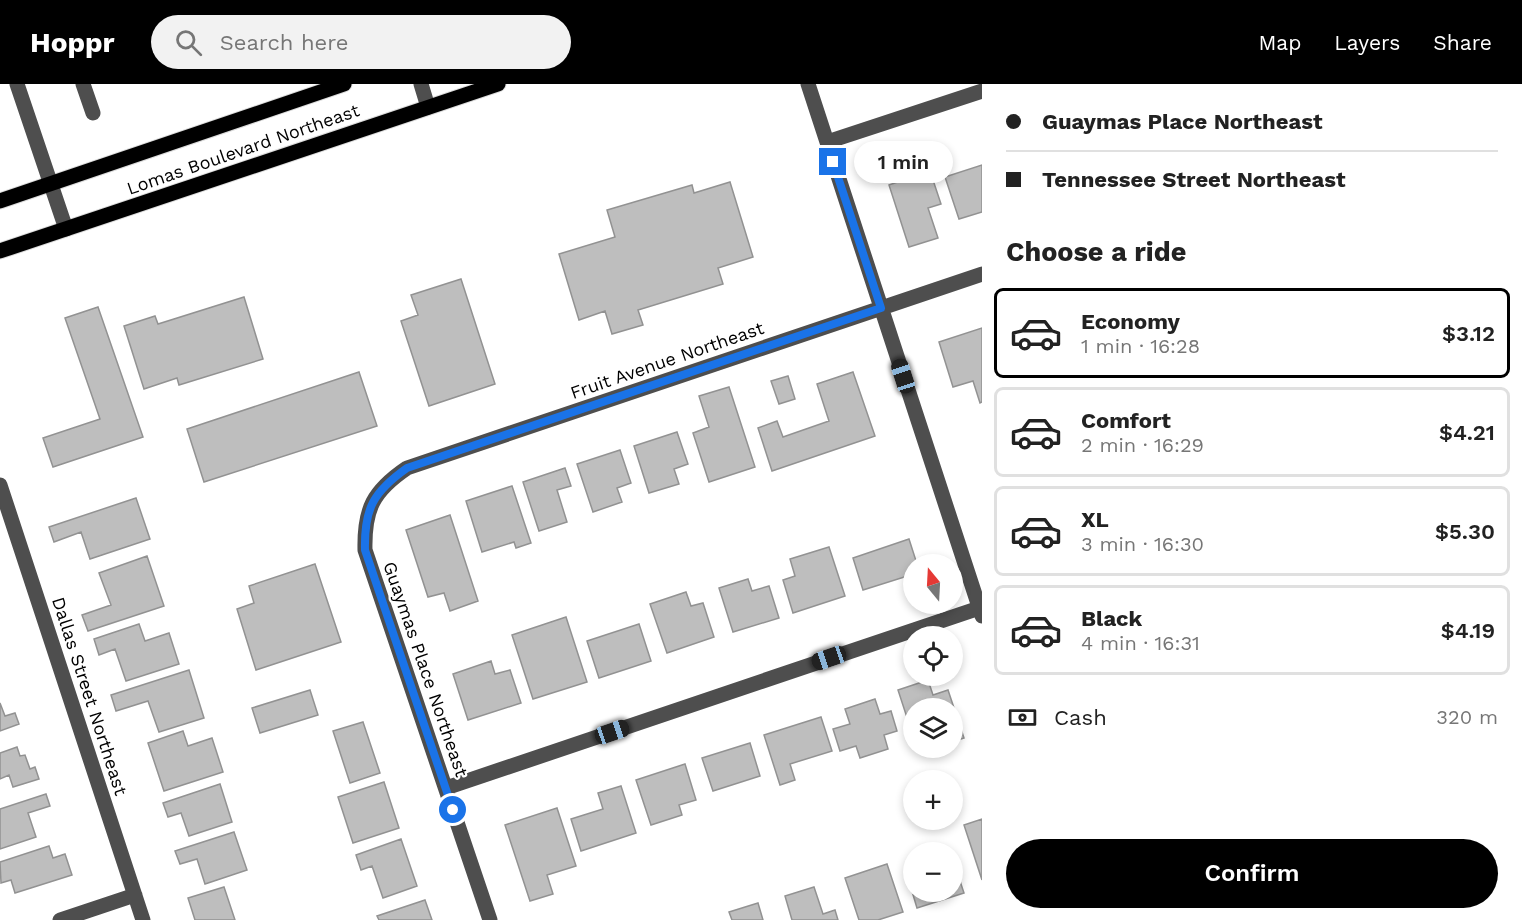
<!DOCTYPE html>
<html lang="en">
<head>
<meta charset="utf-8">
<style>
  :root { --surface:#fff; --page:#f2f2f2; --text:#222; --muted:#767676; --line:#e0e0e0; --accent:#000 }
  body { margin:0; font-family:"Work Sans",sans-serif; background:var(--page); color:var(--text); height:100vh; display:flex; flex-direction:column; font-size:22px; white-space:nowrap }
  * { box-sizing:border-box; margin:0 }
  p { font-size:20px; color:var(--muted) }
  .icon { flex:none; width:33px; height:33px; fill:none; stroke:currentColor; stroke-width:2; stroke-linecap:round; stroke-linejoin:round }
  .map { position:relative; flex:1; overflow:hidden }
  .details { display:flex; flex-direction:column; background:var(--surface); width:540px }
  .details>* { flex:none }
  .banner { display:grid; align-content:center; height:132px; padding:0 24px; background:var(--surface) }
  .needle { width:39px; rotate:342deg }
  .fabs { position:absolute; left:903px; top:470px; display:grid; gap:12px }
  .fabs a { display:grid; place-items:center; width:60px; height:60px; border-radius:50%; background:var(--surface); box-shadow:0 3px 9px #0003; font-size:30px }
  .end { position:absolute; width:27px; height:27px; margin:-14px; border:8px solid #1a73e8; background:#fff; box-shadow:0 0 0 3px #fff }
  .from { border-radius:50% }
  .bubble { position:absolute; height:42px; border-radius:21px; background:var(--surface); box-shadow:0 3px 9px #0003; font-size:20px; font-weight:600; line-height:42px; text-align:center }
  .car { position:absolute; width:18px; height:36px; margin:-18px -9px; border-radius:8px; box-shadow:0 0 4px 2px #0007; background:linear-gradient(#222 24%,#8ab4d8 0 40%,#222 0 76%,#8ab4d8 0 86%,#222 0) }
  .banner b { display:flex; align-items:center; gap:21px; height:57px; font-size:22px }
  .banner b+b { border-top:2px solid var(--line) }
  .banner i { width:15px; height:15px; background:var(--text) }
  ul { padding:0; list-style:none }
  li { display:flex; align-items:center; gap:18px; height:90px; margin:0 12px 9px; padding:0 12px; border:3px solid var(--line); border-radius:9px }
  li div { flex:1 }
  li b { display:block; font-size:22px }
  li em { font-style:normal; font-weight:600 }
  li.active { border-color:var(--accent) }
  li>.icon { width:54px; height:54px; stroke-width:1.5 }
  h2 { padding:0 24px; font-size:27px; line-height:72px }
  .pay { display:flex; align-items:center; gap:15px; height:66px; padding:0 24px; font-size:22px }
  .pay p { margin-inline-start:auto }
  .action { display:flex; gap:12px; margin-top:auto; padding:12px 24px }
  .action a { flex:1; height:69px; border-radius:36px; background:var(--accent); color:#fff; font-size:24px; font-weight:600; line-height:69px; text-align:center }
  header { display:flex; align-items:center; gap:36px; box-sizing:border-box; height:84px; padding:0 30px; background:var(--accent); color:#fff }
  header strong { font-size:28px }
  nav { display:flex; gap:33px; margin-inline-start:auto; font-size:21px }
  .search { width:420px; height:54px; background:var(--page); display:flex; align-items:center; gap:15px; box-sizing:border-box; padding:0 21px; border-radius:33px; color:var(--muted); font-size:22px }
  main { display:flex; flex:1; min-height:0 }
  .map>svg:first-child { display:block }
  .building { fill:#bebebe; stroke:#929292; stroke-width:1.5 }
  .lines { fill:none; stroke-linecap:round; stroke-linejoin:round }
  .major-casing { stroke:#dbdbdb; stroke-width:17 }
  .minor { stroke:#4e4e4e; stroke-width:15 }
  .major { stroke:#000; stroke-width:15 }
  .route { stroke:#1a73e8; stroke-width:8 }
  .labels { text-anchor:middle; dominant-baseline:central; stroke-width:4.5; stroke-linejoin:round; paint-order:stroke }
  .street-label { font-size:18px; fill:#000; stroke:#fff }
</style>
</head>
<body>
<header>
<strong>Hoppr</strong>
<div class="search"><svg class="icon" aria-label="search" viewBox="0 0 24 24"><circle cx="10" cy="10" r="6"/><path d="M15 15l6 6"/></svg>Search here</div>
<nav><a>Map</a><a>Layers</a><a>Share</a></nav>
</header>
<main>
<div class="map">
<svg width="982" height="836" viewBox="0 0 982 836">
  <rect width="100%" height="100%" fill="#fff"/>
  <path class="building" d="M 924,69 L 941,120 L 928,124 L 938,154 L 909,163 L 889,101 L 906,95 L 901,77 Z
    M 982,81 L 982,128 L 959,135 L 945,93 Z
    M 730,98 L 753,173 L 718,184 L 723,200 L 638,226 L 643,241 L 612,250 L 605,227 L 579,236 L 559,170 L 615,153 L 607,126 L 692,101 L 694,109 Z
    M 461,195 L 495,300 L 429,322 L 401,237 L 418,231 L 411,211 Z
    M 244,213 L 263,275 L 179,301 L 177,294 L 144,305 L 124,242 L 155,232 L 158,240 Z
    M 98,223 L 143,353 L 53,383 L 43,354 L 100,335 L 65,234 Z
    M 982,244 L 982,318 L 980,319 L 973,297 L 953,303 L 939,258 Z
    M 359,288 L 377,342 L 204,398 L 187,345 Z
    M 853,288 L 875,352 L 772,387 L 758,344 L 777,337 L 783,353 L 829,337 L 817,300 Z
    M 788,292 L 795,315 L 779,320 L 771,297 Z
    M 729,303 L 755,383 L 709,398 L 693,349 L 709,343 L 699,312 Z
    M 677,348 L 688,380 L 674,385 L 679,400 L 649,409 L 634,362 Z
    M 620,366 L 631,399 L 617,404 L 622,418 L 593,428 L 577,380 Z
    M 565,384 L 571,402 L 557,406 L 567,438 L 539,447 L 523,398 Z
    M 512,402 L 531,459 L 516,464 L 514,458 L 482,468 L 466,417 Z
    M 136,414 L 150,455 L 90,475 L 81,448 L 54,458 L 49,443 Z
    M 450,431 L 478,517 L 450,527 L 444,509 L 428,513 L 406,446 Z
    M 909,455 L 917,480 L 914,480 L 914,490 L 863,506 L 853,474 Z
    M 829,463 L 845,512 L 793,529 L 783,496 L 795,492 L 790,475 Z
    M 147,472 L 164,522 L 88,547 L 82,531 L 111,521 L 99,489 Z
    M 315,480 L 341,558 L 256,586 L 237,525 L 254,519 L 249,502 Z
    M 748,495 L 752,507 L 769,502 L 779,534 L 733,548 L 719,504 Z
    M 686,508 L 691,522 L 703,519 L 714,553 L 667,569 L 650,520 Z
    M 566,533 L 587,598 L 533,615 L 512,551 Z
    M 139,540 L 145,557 L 169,549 L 179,580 L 126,597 L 115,565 L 99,571 L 94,555 Z
    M 639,540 L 651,577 L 599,594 L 587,557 Z
    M 491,577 L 495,590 L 510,586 L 521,619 L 468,636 L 453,590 Z
    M 189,586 L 204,634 L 159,648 L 148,617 L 116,627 L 111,611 Z
    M 928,596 L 933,611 L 948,606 L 964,654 L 952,658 L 952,624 L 914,624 L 914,655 L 898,606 Z
    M 310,606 L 318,631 L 260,649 L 252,624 Z
    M 875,615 L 880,630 L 891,627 L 897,647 L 884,651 L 888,665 L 860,674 L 856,662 L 840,667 L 833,645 L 850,640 L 845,625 Z
    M 0,619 L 5,632 L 15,629 L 19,640 L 0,647 Z
    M 821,633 L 832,667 L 790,680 L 795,696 L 780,701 L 764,651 Z
    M 363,638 L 380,689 L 350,699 L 333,647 Z
    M 183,647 L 188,662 L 212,654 L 223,688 L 164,707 L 148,659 Z
    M 750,659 L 760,692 L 713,707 L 702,674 Z
    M 17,663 L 20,672 L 25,671 L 30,685 L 35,683 L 39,695 L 13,703 L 9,691 L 0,695 L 0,669 Z
    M 685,680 L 696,716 L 679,721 L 682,731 L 651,741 L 636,696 Z
    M 384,698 L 399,744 L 353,759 L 338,713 Z
    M 220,700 L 232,738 L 189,752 L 181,729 L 168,733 L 163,719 Z
    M 621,702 L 636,749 L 581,767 L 571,735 L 603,725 L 598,709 Z
    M 46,710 L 50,722 L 28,729 L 36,753 L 0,765 L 0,725 Z
    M 557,724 L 576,782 L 547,791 L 553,810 L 530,817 L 505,741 Z
    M 982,735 L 982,796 L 964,741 Z
    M 234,748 L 247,786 L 205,800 L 197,775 L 180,780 L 175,767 Z
    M 401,755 L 417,802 L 383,814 L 372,782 L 361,786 L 356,771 Z
    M 49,762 L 53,774 L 65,770 L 72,791 L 15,809 L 11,796 L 1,799 L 0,778 Z
    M 952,773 L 964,809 L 917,824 L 908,794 L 914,792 L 914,807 L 952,807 Z
    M 887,780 L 903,828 L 878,836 L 859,836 L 845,794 Z
    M 224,803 L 235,836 L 195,836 L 188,814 Z
    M 814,803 L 823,830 L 835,826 L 838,836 L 792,836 L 785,812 Z
    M 425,816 L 432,836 L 379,836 L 377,832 Z
    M 758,819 L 763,836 L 732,836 L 729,828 Z"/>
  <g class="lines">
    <defs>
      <path id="major" d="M 0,117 L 344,0
        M 0,167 L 498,0"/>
    </defs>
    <use href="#major" class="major-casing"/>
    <path class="minor" d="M 17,0 L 66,145
      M 83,0 L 93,29
      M 421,0 L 428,23
      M 808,0 L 982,532
      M 827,58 L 982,7
      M 0,401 L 143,836
      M 446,704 L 982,523
      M 60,836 L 135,811
      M 490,836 L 365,466 C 364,425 373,407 407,384 L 982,190"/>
    <use href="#major" class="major"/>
  </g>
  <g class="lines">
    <path class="route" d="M 453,726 L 365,466 C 364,425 373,408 407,384 L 881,224 L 833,78"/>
  </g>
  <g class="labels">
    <g class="street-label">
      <text transform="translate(243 65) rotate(-19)">Lomas Boulevard Northeast</text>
      <text transform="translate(667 276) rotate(-19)">Fruit Avenue Northeast</text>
      <text transform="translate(426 585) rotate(71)">Guaymas Place Northeast</text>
      <text transform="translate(90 612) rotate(72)">Dallas Street Northeast</text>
    </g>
  </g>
</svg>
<div class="fabs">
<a><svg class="needle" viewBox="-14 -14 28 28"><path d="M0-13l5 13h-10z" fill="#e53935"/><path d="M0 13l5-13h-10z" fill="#767676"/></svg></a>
<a><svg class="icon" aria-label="locate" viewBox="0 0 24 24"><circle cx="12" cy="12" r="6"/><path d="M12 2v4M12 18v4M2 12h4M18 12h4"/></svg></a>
<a><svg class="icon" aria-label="layers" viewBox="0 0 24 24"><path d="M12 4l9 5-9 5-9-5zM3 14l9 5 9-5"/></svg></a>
<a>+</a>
<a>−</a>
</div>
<i class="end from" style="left:453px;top:726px"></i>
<i class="end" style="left:833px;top:78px"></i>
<div class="bubble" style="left:854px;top:57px;width:99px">1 min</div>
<i class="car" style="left:903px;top:292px;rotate:342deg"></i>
<i class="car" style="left:829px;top:574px;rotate:251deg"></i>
<i class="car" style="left:612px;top:648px;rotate:71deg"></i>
</div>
<section class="details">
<div class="banner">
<b><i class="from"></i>Guaymas Place Northeast</b>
<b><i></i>Tennessee Street Northeast</b>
</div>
<h2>Choose a ride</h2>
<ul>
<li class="active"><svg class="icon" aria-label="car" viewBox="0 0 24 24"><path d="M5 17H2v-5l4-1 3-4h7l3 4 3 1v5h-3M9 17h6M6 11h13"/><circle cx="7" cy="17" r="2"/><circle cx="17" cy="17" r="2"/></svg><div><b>Economy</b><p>1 min · 16:28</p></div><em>$3.12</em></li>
<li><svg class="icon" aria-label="car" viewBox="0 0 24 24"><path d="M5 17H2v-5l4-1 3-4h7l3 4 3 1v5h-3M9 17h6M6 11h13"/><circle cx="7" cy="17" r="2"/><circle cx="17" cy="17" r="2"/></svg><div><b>Comfort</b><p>2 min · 16:29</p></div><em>$4.21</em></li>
<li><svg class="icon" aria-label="car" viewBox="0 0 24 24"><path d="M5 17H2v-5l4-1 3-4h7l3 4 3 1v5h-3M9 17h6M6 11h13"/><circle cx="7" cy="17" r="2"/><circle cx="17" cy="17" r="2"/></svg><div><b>XL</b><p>3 min · 16:30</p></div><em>$5.30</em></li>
<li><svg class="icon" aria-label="car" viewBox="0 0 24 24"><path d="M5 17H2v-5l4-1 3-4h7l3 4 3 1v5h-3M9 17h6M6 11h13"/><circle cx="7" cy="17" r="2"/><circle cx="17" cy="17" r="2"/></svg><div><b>Black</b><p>4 min · 16:31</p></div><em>$4.19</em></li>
</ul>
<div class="pay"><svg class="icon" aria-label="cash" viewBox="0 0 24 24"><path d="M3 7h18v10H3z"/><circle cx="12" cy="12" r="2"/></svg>Cash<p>320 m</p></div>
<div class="action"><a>Confirm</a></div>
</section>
</main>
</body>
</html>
